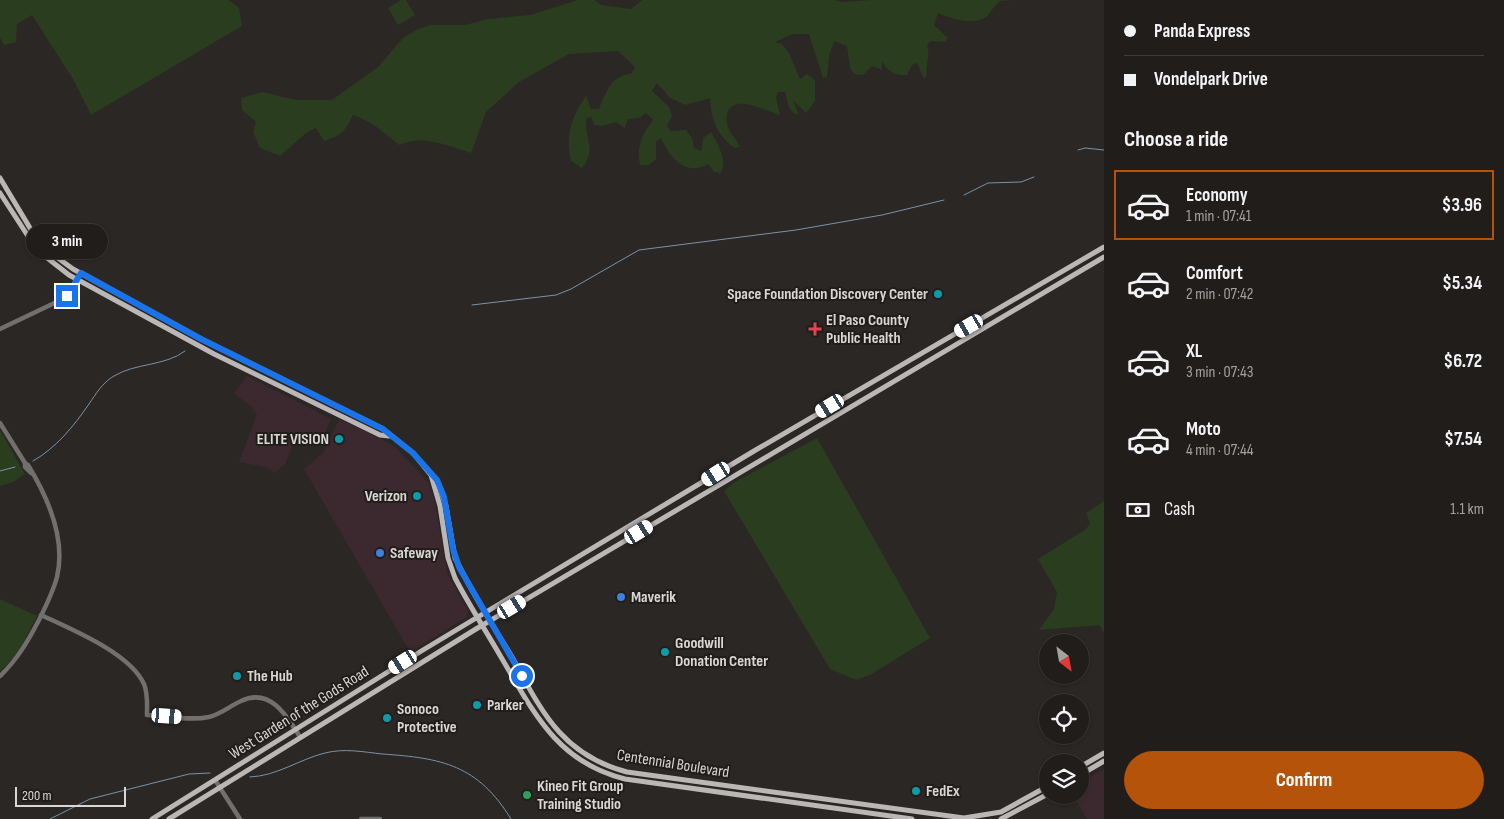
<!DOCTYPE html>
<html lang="en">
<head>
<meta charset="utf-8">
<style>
  :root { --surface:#201d1b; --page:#2d2a28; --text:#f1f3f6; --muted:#a2a2a3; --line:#3d3b3a; --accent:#b45309 }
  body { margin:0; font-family:"Sofia Sans Condensed",sans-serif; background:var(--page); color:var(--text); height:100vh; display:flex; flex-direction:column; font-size:19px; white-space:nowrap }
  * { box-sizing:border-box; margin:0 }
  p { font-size:16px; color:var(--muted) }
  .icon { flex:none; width:28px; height:28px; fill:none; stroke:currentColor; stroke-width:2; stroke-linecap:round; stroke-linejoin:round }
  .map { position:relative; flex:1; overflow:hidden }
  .side { display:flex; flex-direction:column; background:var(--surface); width:400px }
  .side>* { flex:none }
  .top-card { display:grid; align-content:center; height:110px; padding:0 20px; background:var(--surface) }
  .needle { width:32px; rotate:149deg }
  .buttons { position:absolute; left:1039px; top:634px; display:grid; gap:10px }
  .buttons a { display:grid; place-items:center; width:50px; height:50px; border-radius:50%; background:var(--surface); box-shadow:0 1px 4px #0004,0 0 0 1px var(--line); font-size:25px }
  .scale { position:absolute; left:15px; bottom:12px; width:111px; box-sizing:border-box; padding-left:5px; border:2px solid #d9d7d5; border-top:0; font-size:14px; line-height:18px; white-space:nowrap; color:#d9d7d5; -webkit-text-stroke:4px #211d1b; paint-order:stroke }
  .end { position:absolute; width:22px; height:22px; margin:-11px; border:6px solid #1a73e8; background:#fff; box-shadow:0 0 0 2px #fff }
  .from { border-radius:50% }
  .bubble { position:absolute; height:35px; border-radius:18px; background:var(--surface); box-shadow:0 1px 4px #0004,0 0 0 1px var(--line); font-size:16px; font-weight:700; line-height:35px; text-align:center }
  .car { position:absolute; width:15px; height:30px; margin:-15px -8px; border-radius:6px; box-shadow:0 0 4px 1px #0007; background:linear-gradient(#fff 24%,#345 0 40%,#fff 0 76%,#345 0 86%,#fff 0) }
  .top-card b { display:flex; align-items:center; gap:18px; height:48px; font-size:19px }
  .top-card b+b { border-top:1px solid var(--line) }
  .top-card i { width:12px; height:12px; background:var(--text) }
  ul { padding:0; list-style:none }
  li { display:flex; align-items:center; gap:15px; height:70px; margin:0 10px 8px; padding:0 10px; border:2px solid transparent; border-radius:0px }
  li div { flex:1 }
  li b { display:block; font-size:19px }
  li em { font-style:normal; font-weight:700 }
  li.on { border-color:var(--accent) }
  li>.icon { width:45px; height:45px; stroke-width:1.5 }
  h2 { padding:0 20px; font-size:22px; line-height:60px }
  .pay { display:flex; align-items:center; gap:12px; height:55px; padding:0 20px; font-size:19px }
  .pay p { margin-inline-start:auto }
  .primary-button { display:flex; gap:10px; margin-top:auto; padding:10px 20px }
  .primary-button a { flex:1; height:58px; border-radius:30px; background:var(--accent); color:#fff; font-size:20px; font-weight:700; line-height:58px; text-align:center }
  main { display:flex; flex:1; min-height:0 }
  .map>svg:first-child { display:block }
  .commercial { fill:#3c2930 }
  .green { fill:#2a3d1f }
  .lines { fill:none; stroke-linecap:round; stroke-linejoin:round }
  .stream { stroke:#7a92a6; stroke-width:1 }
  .minor { stroke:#726f6f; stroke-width:4.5 }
  .major { stroke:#bcb7b7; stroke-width:5 }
  .route { stroke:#1a73e8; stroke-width:6 }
  .culture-dot { fill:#0f9aa8; stroke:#211d1b; stroke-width:2 }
  .health-dot { fill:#e0444e; stroke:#211d1b; stroke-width:2 }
  .shop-dot { fill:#3f7fe0; stroke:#211d1b; stroke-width:2 }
  .leisure-dot { fill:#2e9e5b; stroke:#211d1b; stroke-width:2 }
  .labels { text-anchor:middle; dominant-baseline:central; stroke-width:4; stroke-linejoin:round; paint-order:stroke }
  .poi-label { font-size:16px; font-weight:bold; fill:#d9d7d5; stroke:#211d1b; text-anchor:start }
  .street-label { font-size:16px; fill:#d9d7d5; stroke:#211d1b }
</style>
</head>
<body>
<main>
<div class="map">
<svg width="1104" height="819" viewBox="0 0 1104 819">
  <rect width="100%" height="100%" fill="#2b2724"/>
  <path class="commercial" d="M 247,376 L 331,419 L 322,439 L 308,433 L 296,438 L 285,464 L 275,473 L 266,467 L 239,462 L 257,415 L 251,406 L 234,394 Z
    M 339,420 L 363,429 L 395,447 L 418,471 L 429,484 L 434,497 L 447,573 L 468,611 L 467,617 L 410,652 L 304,469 L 323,453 Z
    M 1104,769 L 1104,819 L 1087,819 L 1073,795 L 1080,795 L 1080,783 Z"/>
  <path class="green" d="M 0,0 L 229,0 L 239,8 L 242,26 L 91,115 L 73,79 L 32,15 L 17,24 L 16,42 L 4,45 L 0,38 Z
    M 401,0 L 406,0 L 415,15 L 398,25 L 388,8 Z
    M 578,0 L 595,0 L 601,5 L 631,9 L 642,0 L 834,0 L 843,2 L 871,0 L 1013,0 L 1000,1 C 995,5 991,12 987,16 C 975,27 950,18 938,13 L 934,25 L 948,38 L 945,42 L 931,41 L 927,45 C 931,56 925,64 927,75 L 924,79 L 917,63 L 912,65 L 907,75 C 894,76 888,72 882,61 L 882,70 L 872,66 L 863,75 L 854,74 L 850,68 L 847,46 L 834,41 L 829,56 L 827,77 L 823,78 L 809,34 L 793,34 L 775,42 L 782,44 L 789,53 L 800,79 L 807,74 L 815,80 L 815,101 L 806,113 L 793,100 L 799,115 C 787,112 788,101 785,92 L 778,92 L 776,97 L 780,115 C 767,112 737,94 728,111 C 726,115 726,123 728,127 C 730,134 736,138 740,147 L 735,148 C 717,136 711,119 710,98 L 685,105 L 669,97 L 657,83 L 652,91 L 669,107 L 672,116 L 667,126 L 671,131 L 686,130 L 692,138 L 694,148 L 701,151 L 703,138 L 711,132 C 718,144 727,159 721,173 L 714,172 L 708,164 C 686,177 669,157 661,138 L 656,142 L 656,159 L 649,165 L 640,165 C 636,147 642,134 653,120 L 646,113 L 639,118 L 628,119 L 625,128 L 616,122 L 602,126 L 594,125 L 591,117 L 587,118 C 583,139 598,147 582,168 L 571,161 C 565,136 571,117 586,96 L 591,109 L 599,109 C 606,92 611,75 631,74 L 635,67 L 618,51 L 569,54 L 519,82 L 486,112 L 471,153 C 448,146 423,134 399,145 C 384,132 371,121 353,115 C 346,131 340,136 324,141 L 316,128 L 306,133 L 280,156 L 260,148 L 253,132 L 256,122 L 242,110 L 241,98 L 262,92 L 296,100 L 332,100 L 378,67 L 403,38 L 418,29 L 430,25 L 465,25 L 488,19 L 530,15 Z
    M 0,430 L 25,474 L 13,482 L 0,486 Z
    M 817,438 L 930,638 L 870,675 L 856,680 L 830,669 L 724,491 L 733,483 Z
    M 1104,501 L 1104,633 L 1099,625 L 1039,630 L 1054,609 L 1057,592 L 1038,559 L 1086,529 L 1090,523 L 1086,513 Z
    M 0,599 L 37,616 L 19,651 L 0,672 Z"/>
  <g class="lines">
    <path class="stream" d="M 1078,150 L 1085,148 L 1104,150
      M 964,195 L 988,183 L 1021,182 L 1034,177
      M 472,305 L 556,295 L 571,289 L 639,250 L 796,230 L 882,215 L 944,200
      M 33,461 C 56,448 74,426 89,404 C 96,394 102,383 114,376 C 135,363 166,366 185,351
      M 0,471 L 15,467
      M 250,777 C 277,776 300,759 325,753 C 344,748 364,752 382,754 C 442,758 478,765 511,819
      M 50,819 L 90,799 L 189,774 L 210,773"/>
    <path class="minor" d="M 0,329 L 65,298 L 81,273
      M 0,423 L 25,463 L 28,465 C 47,496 66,539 57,577 C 53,592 46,606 39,620 C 28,641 17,660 0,676
      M 25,463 L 25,467 L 31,473
      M 41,615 C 71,629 130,653 144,684 C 148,694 147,704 147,715 C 166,716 190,721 209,717 C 221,714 230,706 241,701 C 270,687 287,716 300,737
      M 215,780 L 240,819
      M 361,819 L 380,819"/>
    <path class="major" d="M 0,178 L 36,238 L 51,253 L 73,269 L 201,339 L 383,429 L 413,453 L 439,485 L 446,506 L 455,558 L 467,581 C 481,607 497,632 512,657 C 542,712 562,755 627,772 L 964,818 L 1001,812 L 1048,786
      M 0,193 L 37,250 L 69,275 L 214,354 L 380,435 L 389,436
      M 431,475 L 440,506 L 448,558 L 455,578 C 469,605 486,631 501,657 C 534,713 557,762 625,779 L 912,819
      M 1080,767 L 1104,753
      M 1080,775 L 1104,761
      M 152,819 L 423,650 L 754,451 L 1104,247
      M 169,819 L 476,629 L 1104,257
      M 1001,819 L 1048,794"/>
  </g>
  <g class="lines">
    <path class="route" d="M 67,296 L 81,273 L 201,339 L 383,429 L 413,453 L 437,480 L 444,497 L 453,549 L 459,567 L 522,676"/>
  </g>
  <g class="culture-dot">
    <circle cx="938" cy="294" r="5"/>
    <circle cx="339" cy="439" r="5"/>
    <circle cx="417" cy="496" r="5"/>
    <circle cx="665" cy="652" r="5"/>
    <circle cx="237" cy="676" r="5"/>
    <circle cx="477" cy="705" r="5"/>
    <circle cx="387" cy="718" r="5"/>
    <circle cx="916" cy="791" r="5"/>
  </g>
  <path class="health-dot" d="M812.5 321.5h5v5h5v5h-5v5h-5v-5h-5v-5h5z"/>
  <g class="shop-dot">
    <circle cx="380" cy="553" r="5"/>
    <circle cx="621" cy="597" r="5"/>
  </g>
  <circle class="leisure-dot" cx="527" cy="795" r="5"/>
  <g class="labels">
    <g class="poi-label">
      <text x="928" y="294" text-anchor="end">Space Foundation Discovery Center</text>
      <text x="826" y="320">El Paso County<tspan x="826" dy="18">Public Health</tspan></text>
      <text x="329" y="439" text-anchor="end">ELITE VISION</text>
      <text x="407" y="496" text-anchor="end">Verizon</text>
      <text x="390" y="553">Safeway</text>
      <text x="631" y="597">Maverik</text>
      <text x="675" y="643">Goodwill<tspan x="675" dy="18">Donation Center</tspan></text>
      <text x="247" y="676">The Hub</text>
      <text x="487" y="705">Parker</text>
      <text x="397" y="709">Sonoco<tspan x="397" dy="18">Protective</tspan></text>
      <text x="537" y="786">Kineo Fit Group<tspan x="537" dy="18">Training Studio</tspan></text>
      <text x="926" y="791">FedEx</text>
    </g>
    <g class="street-label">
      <text transform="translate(299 713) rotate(-32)">West Garden of the Gods Road</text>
      <text transform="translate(673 764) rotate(9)">Centennial Boulevard</text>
    </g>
  </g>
</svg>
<div class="buttons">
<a><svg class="needle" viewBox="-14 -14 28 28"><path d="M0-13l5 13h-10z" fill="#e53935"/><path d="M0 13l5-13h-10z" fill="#a2a2a3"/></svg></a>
<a><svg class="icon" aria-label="locate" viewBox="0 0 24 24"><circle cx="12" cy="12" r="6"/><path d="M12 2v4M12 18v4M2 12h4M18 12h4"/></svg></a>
<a><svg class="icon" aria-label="layers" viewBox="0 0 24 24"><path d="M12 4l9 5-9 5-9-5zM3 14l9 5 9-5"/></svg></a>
</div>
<div class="scale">200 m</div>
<i class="end from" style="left:522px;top:676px"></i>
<i class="end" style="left:67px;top:296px"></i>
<div class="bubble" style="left:26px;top:224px;width:82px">3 min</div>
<i class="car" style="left:969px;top:326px;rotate:240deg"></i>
<i class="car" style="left:830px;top:406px;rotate:239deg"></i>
<i class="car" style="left:716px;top:474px;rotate:237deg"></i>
<i class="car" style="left:639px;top:532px;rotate:59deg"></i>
<i class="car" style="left:512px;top:607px;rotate:59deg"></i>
<i class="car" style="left:403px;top:662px;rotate:238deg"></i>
<i class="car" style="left:167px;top:716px;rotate:94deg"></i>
</div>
<section class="side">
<div class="top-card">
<b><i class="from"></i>Panda Express</b>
<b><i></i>Vondelpark Drive</b>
</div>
<h2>Choose a ride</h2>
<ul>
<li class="on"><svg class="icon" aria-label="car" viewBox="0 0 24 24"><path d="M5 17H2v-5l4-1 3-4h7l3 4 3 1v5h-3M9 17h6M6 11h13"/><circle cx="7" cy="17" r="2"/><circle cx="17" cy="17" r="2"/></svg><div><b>Economy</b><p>1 min · 07:41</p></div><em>$3.96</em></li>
<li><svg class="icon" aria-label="car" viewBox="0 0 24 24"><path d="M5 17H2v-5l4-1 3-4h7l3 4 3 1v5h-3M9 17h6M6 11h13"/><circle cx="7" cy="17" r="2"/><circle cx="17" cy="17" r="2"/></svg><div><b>Comfort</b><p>2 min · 07:42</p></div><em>$5.34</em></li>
<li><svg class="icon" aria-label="car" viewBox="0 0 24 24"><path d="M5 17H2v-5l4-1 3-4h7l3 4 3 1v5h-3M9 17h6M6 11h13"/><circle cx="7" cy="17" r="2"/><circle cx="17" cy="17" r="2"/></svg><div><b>XL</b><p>3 min · 07:43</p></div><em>$6.72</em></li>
<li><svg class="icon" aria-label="car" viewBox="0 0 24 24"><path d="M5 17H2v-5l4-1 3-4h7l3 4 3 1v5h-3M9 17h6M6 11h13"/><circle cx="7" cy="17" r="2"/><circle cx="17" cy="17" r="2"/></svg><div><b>Moto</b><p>4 min · 07:44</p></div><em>$7.54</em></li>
</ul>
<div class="pay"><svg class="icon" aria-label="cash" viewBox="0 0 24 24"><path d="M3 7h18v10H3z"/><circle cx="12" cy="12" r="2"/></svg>Cash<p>1.1 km</p></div>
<div class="primary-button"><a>Confirm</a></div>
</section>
</main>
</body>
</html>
